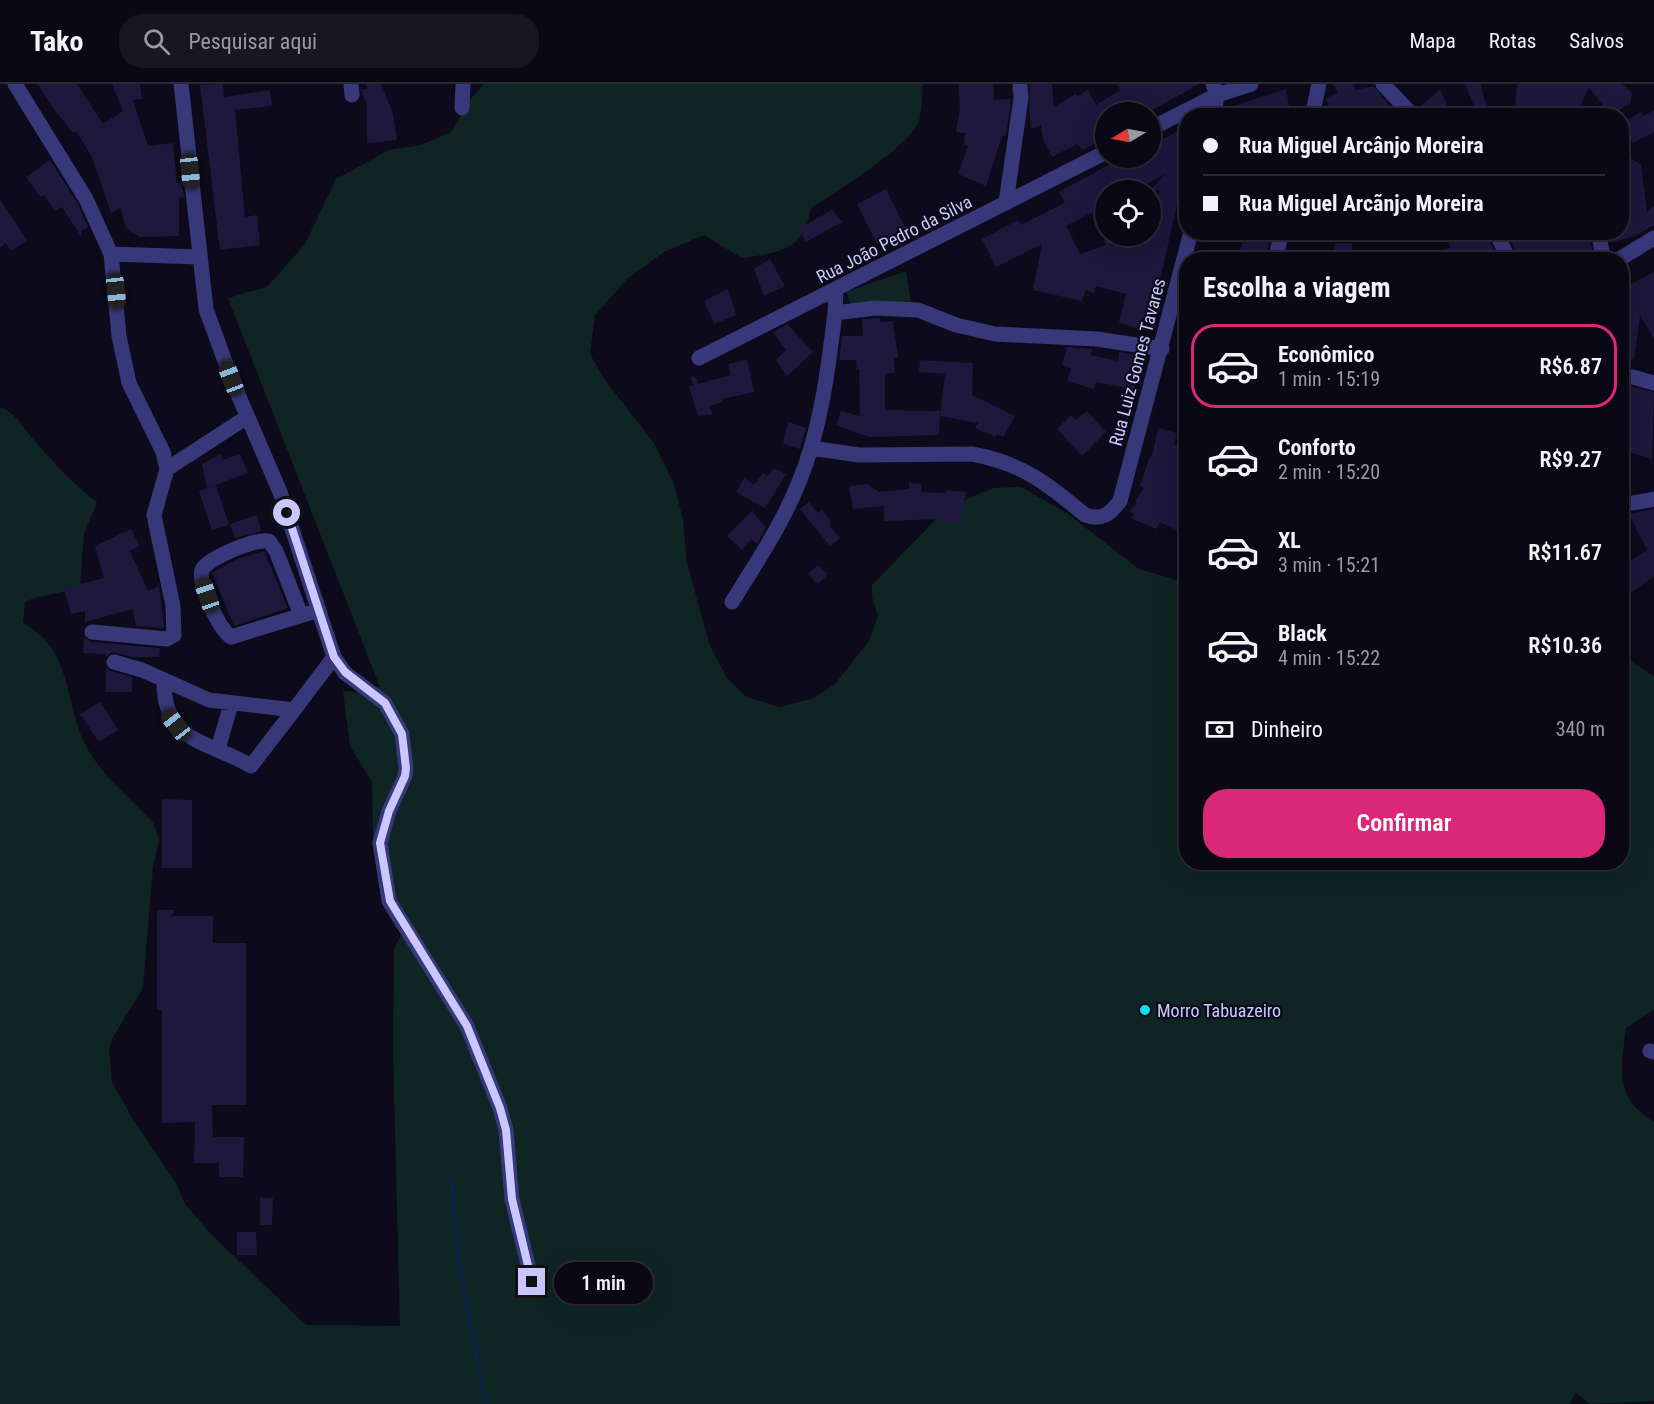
<!DOCTYPE html>
<html lang="pt">
<head>
<meta charset="utf-8">
<style>
  :root { --surface:#0a0814; --page:#181622; --text:#f1f3f6; --muted:#999aa0; --line:#2a2934; --accent:#db2777 }
  body { margin:0; font-family:"Roboto Condensed",sans-serif; background:var(--page); color:var(--text); height:100vh; display:flex; flex-direction:column; font-size:22px; white-space:nowrap }
  * { box-sizing:border-box; margin:0 }
  p { font-size:20px; color:var(--muted) }
  .icon { flex:none; width:33px; height:33px; fill:none; stroke:currentColor; stroke-width:2; stroke-linecap:round; stroke-linejoin:round }
  .map { position:relative; flex:1; overflow:hidden }
  .drawer { position:absolute; left:1179px; top:168px; width:450px; height:618px; display:flex; flex-direction:column; background:var(--surface); border-radius:24px; box-shadow:0 6px 24px #0002,0 0 0 2px var(--line) }
  .drawer>* { flex:none }
  .hud { position:absolute; left:1179px; top:24px; width:450px; height:132px; border-radius:24px; box-shadow:0 6px 24px #0002,0 0 0 2px var(--line); display:grid; align-content:center; height:132px; padding:0 24px; background:var(--surface) }
  .needle { width:39px; rotate:260deg }
  .buttons { position:absolute; left:1095px; top:18px; display:grid; gap:12px }
  .buttons a { display:grid; place-items:center; width:66px; height:66px; border-radius:50%; background:var(--surface); box-shadow:0 6px 24px #0002,0 0 0 2px var(--line); font-size:30px }
  .end { position:absolute; width:27px; height:27px; margin:-14px; border:8px solid #cac7fe; background:#111; box-shadow:0 0 0 3px #111 }
  .from { border-radius:50% }
  .bubble { position:absolute; height:42px; border-radius:21px; background:var(--surface); box-shadow:0 6px 24px #0002,0 0 0 2px var(--line); font-size:20px; font-weight:600; line-height:42px; text-align:center }
  .car { position:absolute; width:18px; height:36px; margin:-18px -9px; border-radius:8px; box-shadow:0 0 4px 2px #0007; background:linear-gradient(#222 24%,#8ab4d8 0 40%,#222 0 76%,#8ab4d8 0 86%,#222 0) }
  .hud b { display:flex; align-items:center; gap:21px; height:57px; font-size:22px }
  .hud b+b { border-top:2px solid var(--line) }
  .hud i { width:15px; height:15px; background:var(--text) }
  ul { padding:0; list-style:none }
  li { display:flex; align-items:center; gap:18px; height:84px; margin:0 12px 9px; padding:0 12px; border:3px solid transparent; border-radius:24px }
  li div { flex:1 }
  li b { display:block; font-size:22px }
  li em { font-style:normal; font-weight:600 }
  li.current { border-color:var(--accent) }
  li>.icon { width:54px; height:54px; stroke-width:1.5 }
  h2 { padding:0 24px; font-size:27px; line-height:72px }
  .pay { display:flex; align-items:center; gap:15px; height:66px; padding:0 24px; font-size:22px }
  .pay p { margin-inline-start:auto }
  .primary-button { display:flex; gap:12px; margin-top:auto; padding:12px 24px }
  .primary-button a { flex:1; height:69px; border-radius:24px; background:var(--accent); color:#fff; font-size:24px; font-weight:600; line-height:69px; text-align:center }
  header { display:flex; align-items:center; gap:36px; box-sizing:border-box; height:84px; padding:0 30px; background:var(--surface); border-bottom:2px solid var(--line) }
  header strong { font-size:28px }
  nav { display:flex; gap:33px; margin-inline-start:auto; font-size:21px }
  .search { width:420px; height:54px; background:var(--page); display:flex; align-items:center; gap:15px; box-sizing:border-box; padding:0 21px; border-radius:24px; color:var(--muted); font-size:22px }
  .map>svg:first-child { display:block }
  .green { fill:#0f2523 }
  .lines { fill:none; stroke-linecap:round; stroke-linejoin:round }
  .stream { stroke:#0c223e; stroke-width:5 }
  .building { fill:#1d183c; fill-rule:evenodd }
  .minor { stroke:#373879; stroke-width:15 }
  .route { stroke:#cac7fe; stroke-width:8 }
  .poi-dot { fill:#06e1eb; stroke:#0d0b1b; stroke-width:2 }
  .labels { text-anchor:middle; dominant-baseline:central; stroke-width:4.5; stroke-linejoin:round; paint-order:stroke }
  .street-label { font-size:18px; fill:#cac7fe; stroke:#0d0b1b }
  .poi-label { font-size:18px; fill:#cac7fe; stroke:#0d0b1b; text-anchor:start }
</style>
</head>
<body>
<header>
<strong>Tako</strong>
<div class="search"><svg class="icon" aria-label="search" viewBox="0 0 24 24"><circle cx="10" cy="10" r="6"/><path d="M15 15l6 6"/></svg>Pesquisar aqui</div>
<nav><a>Mapa</a><a>Rotas</a><a>Salvos</a></nav>
</header>
<div class="map">
<svg width="1654" height="1320" viewBox="0 0 1654 1320">
  <rect width="100%" height="100%" fill="#0d0b1b"/>
  <path class="green" d="M 484,0 L 923,0 C 922,12 922,26 919,37 C 910,62 836,108 811,124 C 804,167 780,168 742,174 L 704,151 L 664,168 L 627,195 L 595,231 L 590,270 L 604,295 L 654,359 L 674,400 L 683,436 L 687,479 L 710,562 L 727,594 L 746,613 L 780,623 L 814,614 L 835,600 L 869,557 L 878,532 L 872,513 L 872,501 L 942,429 L 969,414 L 994,404 L 1021,403 L 1068,430 L 1139,485 L 1186,499 L 1186,778 L 1622,778 L 1622,572 L 1654,592 L 1654,926 L 1626,944 C 1621,986 1613,1012 1654,1038 L 1654,1317 L 1590,1320 L 1576,1309 L 1569,1320 L 0,1320 L 0,323 C 17,330 22,342 33,355 C 52,377 74,401 97,418 L 84,450 L 80,504 L 34,514 L 25,518 L 23,538 C 31,544 41,551 48,559 C 71,589 69,630 86,662 C 102,692 130,714 153,738 L 159,756 L 153,783 L 143,904 L 113,953 L 109,965 L 112,998 L 131,1032 L 176,1099 L 185,1120 L 210,1149 L 306,1241 L 400,1242 L 393,967 L 394,864 L 403,848 L 376,771 L 373,754 L 372,698 L 350,662 L 343,607 L 366,609 L 380,603 L 228,214 L 267,203 L 305,160 L 336,95 L 389,66 L 421,61 L 451,48 L 468,18 Z
    M 906,187 L 911,218 L 852,222 L 846,208 Z"/>
  <g class="lines">
    <path class="stream" d="M 451,1095 L 458,1171 L 485,1320"/>
  </g>
  <path class="building" d="M 38,0 L 77,0 L 103,40 L 123,27 L 112,0 L 140,0 L 142,15 L 133,16 L 148,62 L 173,59 L 177,99 L 182,98 L 184,113 L 179,114 L 179,152 L 140,153 L 129,147 L 124,139 L 121,123 L 111,129 L 92,73 L 76,47 L 73,49 L 52,23 Z
    M 223,0 L 224,13 L 270,6 L 272,22 L 235,26 L 245,133 L 257,131 L 260,161 L 220,166 L 200,1 Z
    M 366,0 L 381,0 L 393,30 L 397,56 L 367,59 L 367,22 L 361,6 L 368,4 Z
    M 958,0 L 994,0 L 994,16 L 1011,15 L 1006,52 L 1002,52 L 986,102 L 958,90 L 968,62 L 964,60 L 965,49 L 956,48 L 960,23 Z
    M 1030,0 L 1052,0 L 1054,23 L 1075,10 L 1078,12 L 1088,6 L 1096,21 L 1120,6 L 1117,0 L 1199,0 L 1149,28 L 1106,28 L 1106,53 L 1083,66 L 1077,60 L 1052,73 L 1043,56 L 1041,41 L 1032,45 L 1029,27 Z
    M 1333,0 L 1354,0 L 1355,6 L 1374,2 L 1389,21 L 1357,32 L 1331,32 L 1326,14 L 1338,9 Z
    M 1465,0 L 1481,0 L 1484,15 L 1493,32 L 1478,32 Z
    M 1517,0 L 1622,0 L 1632,9 L 1630,20 L 1610,31 L 1589,3 L 1575,32 L 1552,32 L 1555,27 L 1515,26 Z
    M 1286,5 L 1289,22 L 1283,24 L 1285,27 L 1269,32 L 1253,32 L 1225,25 Z
    M 1440,5 L 1452,32 L 1422,30 L 1419,24 Z
    M 1654,26 L 1654,48 L 1633,59 L 1622,45 L 1622,39 L 1641,28 L 1643,32 Z
    M 1186,43 L 1186,112 L 1179,111 L 1149,247 L 1119,239 L 1126,210 L 1096,202 L 1094,209 L 1086,206 L 1082,217 L 1033,206 L 1042,160 L 996,183 L 982,155 L 1018,136 L 1021,141 L 1065,119 L 1059,108 L 1121,74 L 1150,74 L 1150,55 L 1155,53 L 1159,57 ZM 1166,90 L 1150,106 L 1160,106 L 1150,138 L 1150,152 L 1113,152 L 1104,155 L 1106,161 L 1080,170 L 1066,142 L 1106,121 L 1106,106 L 1134,106 Z
    M 1622,68 L 1641,81 L 1647,128 L 1654,122 L 1654,141 L 1635,152 L 1610,159 L 1608,148 L 1622,148 Z
    M 50,76 L 78,120 L 88,143 L 81,147 L 82,154 L 62,123 L 55,127 L 44,111 L 40,113 L 26,93 Z
    M 886,105 L 906,145 L 877,160 L 857,120 Z
    M 0,115 L 27,156 L 11,167 L 6,159 L 0,163 Z
    M 832,126 L 842,138 L 806,158 L 799,145 Z
    M 1246,148 L 1272,148 L 1265,176 L 1237,176 Z
    M 1443,148 L 1486,148 L 1498,176 L 1424,176 L 1451,163 Z
    M 1507,148 L 1588,148 L 1594,174 L 1519,176 Z
    M 1335,159 L 1352,159 L 1352,176 L 1335,176 Z
    M 770,175 L 785,202 L 764,212 L 754,185 Z
    M 1654,188 L 1654,255 L 1640,231 L 1634,275 L 1622,273 L 1622,205 Z
    M 728,205 L 736,231 L 714,240 L 704,217 Z
    M 880,234 L 880,238 L 893,237 L 898,274 L 894,274 L 895,289 L 885,290 L 885,326 L 940,327 L 939,351 L 869,353 L 836,341 L 841,327 L 860,332 L 859,285 L 857,285 L 856,276 L 839,276 L 842,252 L 863,252 L 862,235 Z
    M 787,240 L 813,268 L 787,292 L 776,276 L 786,266 L 773,248 Z
    M 1067,263 L 1092,265 L 1091,271 L 1118,277 L 1119,268 L 1142,272 L 1134,305 L 1096,298 L 1094,305 L 1067,297 L 1071,284 L 1062,281 Z
    M 747,276 L 754,308 L 722,315 L 722,318 L 709,322 L 713,330 L 698,332 L 689,302 L 693,301 L 691,293 L 695,292 L 698,300 L 731,291 L 728,280 Z
    M 920,276 L 973,279 L 972,311 L 1015,332 L 1003,353 L 997,350 L 996,353 L 975,344 L 978,339 L 940,332 L 945,290 L 919,288 Z
    M 1625,301 L 1654,308 L 1652,375 L 1622,366 L 1622,314 Z
    M 1087,327 L 1106,348 L 1082,372 L 1057,345 L 1071,331 L 1076,336 Z
    M 788,338 L 806,344 L 800,365 L 783,360 Z
    M 1158,344 L 1177,349 L 1174,361 L 1186,363 L 1186,442 L 1183,449 L 1160,438 L 1156,445 L 1131,434 L 1134,430 L 1130,427 L 1137,418 L 1135,417 L 1144,404 L 1140,402 L 1150,372 L 1152,373 Z
    M 220,370 L 223,376 L 240,370 L 248,389 L 207,404 L 202,380 Z
    M 774,384 L 786,390 L 765,424 L 736,408 L 744,394 L 754,401 L 763,389 L 767,392 Z
    M 909,399 L 921,400 L 922,408 L 945,409 L 946,406 L 966,408 L 960,440 L 942,438 L 943,435 L 884,437 L 884,422 L 853,425 L 849,402 L 868,400 L 879,408 L 909,405 Z
    M 216,401 L 229,441 L 212,446 L 199,407 Z
    M 809,418 L 818,429 L 822,426 L 831,437 L 830,443 L 840,454 L 830,462 L 800,425 Z
    M 1654,425 L 1654,492 L 1622,515 L 1622,483 L 1647,466 L 1629,430 Z
    M 752,427 L 766,443 L 757,460 L 752,455 L 742,466 L 727,452 Z
    M 257,431 L 261,447 L 236,454 L 230,440 Z
    M 131,445 L 140,462 L 130,467 L 148,507 L 159,502 L 164,544 L 136,542 L 133,525 L 85,538 L 85,527 L 71,530 L 64,504 L 104,494 L 95,462 Z
    M 264,467 L 288,524 L 234,542 L 212,489 L 237,475 Z
    M 818,481 L 828,490 L 818,500 L 808,490 Z
    M 84,553 L 91,558 L 160,564 L 159,573 L 133,573 L 112,568 L 106,573 L 106,570 L 83,569 Z
    M 106,583 L 111,587 L 132,593 L 132,608 L 106,608 Z
    M 100,618 L 118,646 L 99,658 L 80,630 Z
    M 162,715 L 192,716 L 192,784 L 162,784 Z
    M 157,826 L 175,826 L 171,832 L 213,832 L 213,859 L 246,859 L 246,1021 L 212,1021 L 213,1053 L 244,1053 L 243,1093 L 219,1093 L 219,1079 L 194,1079 L 195,1038 L 162,1039 L 162,926 L 157,926 Z
    M 260,1113 L 273,1114 L 272,1141 L 260,1141 Z
    M 237,1148 L 256,1148 L 257,1171 L 237,1171 Z"/>
  <g class="lines">
    <path class="minor" d="M 15,0 L 86,115 L 111,170 L 119,252 L 129,299 L 163,368 L 167,385 L 154,431 L 173,522 L 174,551 L 167,555 L 92,548
      M 181,0 L 206,225 L 231,294 L 280,408 L 334,573 L 345,589 L 385,619 L 402,650 L 406,684 L 405,692 L 389,727 L 380,759 L 389,817 L 467,942 L 500,1024 L 506,1046 L 512,1115 L 532,1198
      M 351,0 L 352,11
      M 1213,0 L 1217,11 L 1214,32
      M 1383,0 L 1413,32
      M 462,24 L 463,0
      M 1312,32 L 1319,0
      M 1150,45 L 1217,11 L 1251,0
      M 1006,119 L 1021,14 L 1020,0
      M 1496,148 L 1509,176
      M 1598,148 L 1604,176
      M 111,170 L 199,173
      M 1275,176 L 1282,148
      M 1618,176 L 1654,154
      M 836,206 L 835,229 L 875,224 L 918,226 L 956,241 L 995,250 L 1097,255 L 1162,265
      M 699,274 L 1106,68
      M 1622,290 L 1654,299
      M 811,364 L 859,371 L 972,370 C 1022,379 1048,400 1085,431 C 1102,437 1110,430 1120,417 L 1191,148
      M 167,385 L 247,333
      M 1622,421 L 1654,415
      M 732,518 C 756,479 782,441 799,398 C 821,345 828,286 835,229
      M 301,531 L 276,467 L 269,457 C 257,454 207,474 202,486 C 197,499 219,545 231,553 L 319,526
      M 114,578 L 142,586 L 209,616 L 294,626 L 334,573
      M 164,596 C 163,659 207,656 251,682 L 294,626
      M 218,665 L 231,620
      M 1650,967 L 1654,968"/>
  </g>
  <g class="lines">
    <path class="route" d="M 287,429 L 334,573 L 345,588 L 385,619 L 402,650 L 406,684 L 405,692 L 389,727 L 380,759 L 390,817 L 467,942 L 500,1024 L 506,1046 L 512,1115 L 532,1198"/>
  </g>
  <circle class="poi-dot" cx="1145" cy="926" r="6"/>
  <g class="labels">
    <g class="street-label">
      <text transform="translate(894 155) rotate(-27)">Rua João Pedro da Silva</text>
      <text transform="translate(1137 278) rotate(-75)">Rua Luiz Gomes Tavares</text>
    </g>
    <g class="poi-label">
      <text x="1157" y="926">Morro Tabuazeiro</text>
    </g>
  </g>
</svg>
<div class="buttons">
<a><svg class="needle" viewBox="-14 -14 28 28"><path d="M0-13l5 13h-10z" fill="#e53935"/><path d="M0 13l5-13h-10z" fill="#999aa0"/></svg></a>
<a><svg class="icon" aria-label="locate" viewBox="0 0 24 24"><circle cx="12" cy="12" r="6"/><path d="M12 2v4M12 18v4M2 12h4M18 12h4"/></svg></a>
</div>
<i class="end from" style="left:287px;top:429px"></i>
<i class="end" style="left:532px;top:1198px"></i>
<div class="bubble" style="left:554px;top:1178px;width:99px">1 min</div>
<i class="car" style="left:190px;top:87px;rotate:174deg"></i>
<i class="car" style="left:116px;top:207px;rotate:174deg"></i>
<i class="car" style="left:231px;top:294px;rotate:339deg"></i>
<i class="car" style="left:207px;top:511px;rotate:341deg"></i>
<i class="car" style="left:176px;top:641px;rotate:322deg"></i>
<div class="hud">
<b><i class="from"></i>Rua Miguel Arcânjo Moreira</b>
<b><i></i>Rua Miguel Arcãnjo Moreira</b>
</div>
<section class="drawer">
<h2>Escolha a viagem</h2>
<ul>
<li class="current"><svg class="icon" aria-label="car" viewBox="0 0 24 24"><path d="M5 17H2v-5l4-1 3-4h7l3 4 3 1v5h-3M9 17h6M6 11h13"/><circle cx="7" cy="17" r="2"/><circle cx="17" cy="17" r="2"/></svg><div><b>Econômico</b><p>1 min · 15:19</p></div><em>R$6.87</em></li>
<li><svg class="icon" aria-label="car" viewBox="0 0 24 24"><path d="M5 17H2v-5l4-1 3-4h7l3 4 3 1v5h-3M9 17h6M6 11h13"/><circle cx="7" cy="17" r="2"/><circle cx="17" cy="17" r="2"/></svg><div><b>Conforto</b><p>2 min · 15:20</p></div><em>R$9.27</em></li>
<li><svg class="icon" aria-label="car" viewBox="0 0 24 24"><path d="M5 17H2v-5l4-1 3-4h7l3 4 3 1v5h-3M9 17h6M6 11h13"/><circle cx="7" cy="17" r="2"/><circle cx="17" cy="17" r="2"/></svg><div><b>XL</b><p>3 min · 15:21</p></div><em>R$11.67</em></li>
<li><svg class="icon" aria-label="car" viewBox="0 0 24 24"><path d="M5 17H2v-5l4-1 3-4h7l3 4 3 1v5h-3M9 17h6M6 11h13"/><circle cx="7" cy="17" r="2"/><circle cx="17" cy="17" r="2"/></svg><div><b>Black</b><p>4 min · 15:22</p></div><em>R$10.36</em></li>
</ul>
<div class="pay"><svg class="icon" aria-label="cash" viewBox="0 0 24 24"><path d="M3 7h18v10H3z"/><circle cx="12" cy="12" r="2"/></svg>Dinheiro<p>340 m</p></div>
<div class="primary-button"><a>Confirmar</a></div>
</section>
</div>
</body>
</html>
